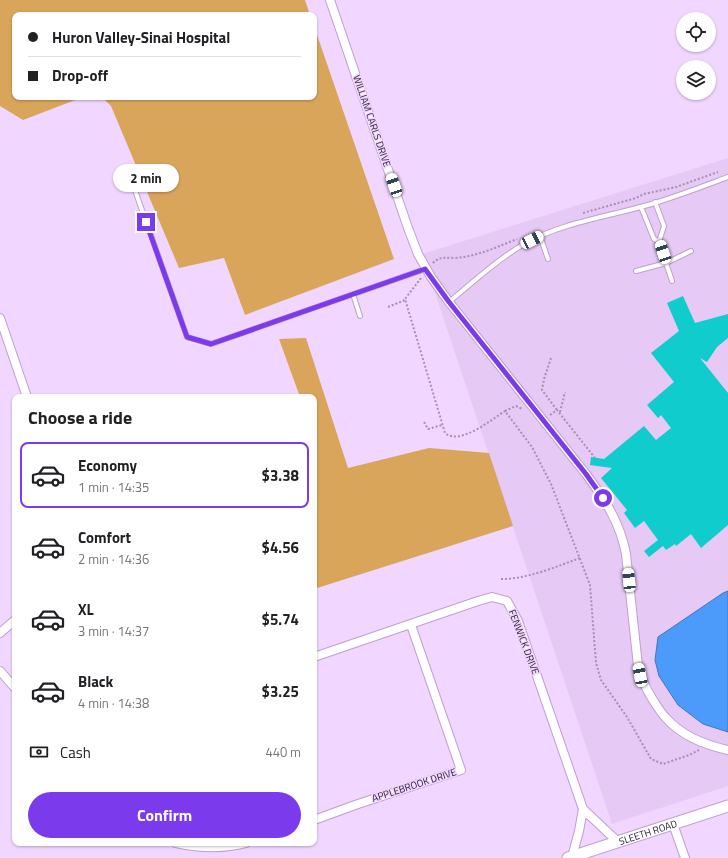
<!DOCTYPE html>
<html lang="en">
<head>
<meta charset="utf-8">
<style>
  :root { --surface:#fff; --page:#f2f2f2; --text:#202124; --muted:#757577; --line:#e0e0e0; --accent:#7c3aed }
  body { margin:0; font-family:"Titillium Web",sans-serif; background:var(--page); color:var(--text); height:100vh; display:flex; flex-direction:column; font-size:15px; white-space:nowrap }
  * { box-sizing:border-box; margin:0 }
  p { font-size:13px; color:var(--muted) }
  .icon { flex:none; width:22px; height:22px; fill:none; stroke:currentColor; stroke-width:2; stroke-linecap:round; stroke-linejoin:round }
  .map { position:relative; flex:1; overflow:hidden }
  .panel { position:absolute; left:12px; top:394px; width:305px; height:452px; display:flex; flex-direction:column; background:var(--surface); border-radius:8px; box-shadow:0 1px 3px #0004 }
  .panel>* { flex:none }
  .guide { position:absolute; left:12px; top:12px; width:305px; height:88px; border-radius:8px; box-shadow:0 1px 3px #0004; display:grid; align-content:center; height:88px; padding:0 16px; background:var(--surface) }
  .controls { position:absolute; left:676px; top:12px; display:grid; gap:8px }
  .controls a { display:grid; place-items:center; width:40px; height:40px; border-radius:50%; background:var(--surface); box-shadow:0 1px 3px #0004; font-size:20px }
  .end { position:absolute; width:18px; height:18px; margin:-9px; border:5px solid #7c3aed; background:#fff; box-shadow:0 0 0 2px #fff }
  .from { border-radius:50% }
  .bubble { position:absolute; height:28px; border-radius:14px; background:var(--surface); box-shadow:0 1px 3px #0004; font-size:13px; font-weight:700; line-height:28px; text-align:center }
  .car { position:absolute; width:12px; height:24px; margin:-12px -6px; border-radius:5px; box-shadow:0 0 3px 1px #0007; background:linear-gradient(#fff 24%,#345 0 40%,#fff 0 76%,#345 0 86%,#fff 0) }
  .guide b { display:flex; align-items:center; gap:14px; height:38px; font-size:15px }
  .guide b+b { border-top:1px solid var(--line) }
  .guide i { width:10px; height:10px; background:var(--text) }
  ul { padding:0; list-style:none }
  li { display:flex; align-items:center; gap:12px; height:66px; margin:0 8px 6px; padding:0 8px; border:2px solid transparent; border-radius:8px }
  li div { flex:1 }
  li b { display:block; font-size:15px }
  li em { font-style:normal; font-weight:700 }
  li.active { border-color:var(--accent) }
  li>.icon { width:36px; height:36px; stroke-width:1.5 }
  h2 { padding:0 16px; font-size:18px; line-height:48px }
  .pay { display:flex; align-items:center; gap:10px; height:44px; padding:0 16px; font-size:15px }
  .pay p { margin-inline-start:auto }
  .action { display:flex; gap:8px; margin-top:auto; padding:8px 16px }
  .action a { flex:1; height:46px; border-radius:24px; background:var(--accent); color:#fff; font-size:16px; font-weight:700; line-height:46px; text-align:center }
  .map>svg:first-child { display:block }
  .built { fill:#e6c9f5 }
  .green { fill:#d9a55b }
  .water { fill:#4c9bfb; stroke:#4276be }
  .building { fill:#10cccc }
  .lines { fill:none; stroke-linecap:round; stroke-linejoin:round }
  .service-casing { stroke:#bf9fcf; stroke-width:6 }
  .minor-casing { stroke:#bf9fcf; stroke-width:10 }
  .tertiary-casing { stroke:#bf9fcf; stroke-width:13 }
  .path { stroke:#a691b1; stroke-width:2; stroke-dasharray:2 2; stroke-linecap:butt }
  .service { stroke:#fff; stroke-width:4 }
  .minor { stroke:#fff; stroke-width:8 }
  .tertiary { stroke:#fff; stroke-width:11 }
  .route { stroke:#7c3aed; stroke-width:5 }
  .labels { text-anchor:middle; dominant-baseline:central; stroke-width:3; stroke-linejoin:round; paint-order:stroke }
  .street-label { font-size:10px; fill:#2b1e31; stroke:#f1d7ff }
</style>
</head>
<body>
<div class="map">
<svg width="728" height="858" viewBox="0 0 728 858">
  <rect width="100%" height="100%" fill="#f1d7ff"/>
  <path class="built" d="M 728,158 L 728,786 L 612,824 L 422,254 Z"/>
  <path class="green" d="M 0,0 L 305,0 L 310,15 L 15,15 L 15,97 L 83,97 L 23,120 L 0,106 Z
    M 314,26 L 394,259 L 245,315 L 224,258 L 179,268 L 111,106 L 102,97 L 314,97 Z
    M 306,338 L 348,468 L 429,448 L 489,453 L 513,526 L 314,589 L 314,445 L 317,444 L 314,436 L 314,397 L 300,397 L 279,339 Z"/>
  <path class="water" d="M 728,591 L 728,732 L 703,724 L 678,705 L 659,676 L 655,660 L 658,637 L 723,593 Z"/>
  <path class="building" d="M 683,296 L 695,323 L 728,314 L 728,338 L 717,347 L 707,362 L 700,358 L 728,393 L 728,525 L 701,548 L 691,534 L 676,546 L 675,544 L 666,550 L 663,546 L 649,557 L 644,551 L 658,540 L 644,521 L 635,528 L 624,513 L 627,510 L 601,478 L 612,468 L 590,465 L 591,457 L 604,459 L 644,426 L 656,440 L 671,428 L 661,415 L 658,418 L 647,405 L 674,382 L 651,353 L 679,331 L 667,303 Z"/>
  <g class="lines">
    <defs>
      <path id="service" d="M 131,179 L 187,337 L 211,344 L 425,269
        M 655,202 L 664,226 L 659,242 L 672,281
        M 641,207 L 654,239 L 659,242
        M 540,236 L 548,259
        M 636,271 L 666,263 L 691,251
        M 353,294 L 360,316
        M 449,302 C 473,282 497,260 524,244 C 561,223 606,217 648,205 C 675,197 701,187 728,177"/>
      <path id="minor" d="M 330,0 L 408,228 L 418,254 L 431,277 L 449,302 L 586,474 C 605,500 620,522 626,554 L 638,666 C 641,679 646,689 653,700 C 657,706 661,713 666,718 C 682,736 705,745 728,750
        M 0,318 L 27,397
        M 0,633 L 15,620
        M 314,657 L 478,601 L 492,597 L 507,601 L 518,621 L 583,809 L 618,842
        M 0,671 L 15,688
        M 314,820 L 358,804 L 461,770 L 411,625
        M 673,824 L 685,858
        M 176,843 C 199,848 224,849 246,843
        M 572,857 L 579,831 L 583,809"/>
      <g id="tertiary">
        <path id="s1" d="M 568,858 L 728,806"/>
      </g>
    </defs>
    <use href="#service" class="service-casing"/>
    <use href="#minor" class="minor-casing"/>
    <use href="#tertiary" class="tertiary-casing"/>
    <path class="path" d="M 583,213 L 636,198 L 644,194 L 676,187 L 718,172
      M 433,263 C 439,256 447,258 456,258 C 478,256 497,247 517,239
      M 421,278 L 405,299 L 445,433 C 460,446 492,419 505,411 L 532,447 L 551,484 L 590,585 L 596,663 L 601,680 L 627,717 L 651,759 L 663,764 L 689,755 L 699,750
      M 388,307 L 403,301 L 405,299
      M 551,358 L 544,379 L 542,390 L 557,410
      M 505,411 L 516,406 L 522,409
      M 560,412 L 565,392
      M 550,415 L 557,410 L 595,458
      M 424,422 L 428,429 L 442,425
      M 501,579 C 528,579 555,567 580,558"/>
    <use href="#service" class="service"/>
    <use href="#minor" class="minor"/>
    <use href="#tertiary" class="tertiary"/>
  </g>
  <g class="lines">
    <path class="route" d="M 146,222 L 187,337 L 211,344 L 425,269 L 449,302 L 586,474 L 603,498"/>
  </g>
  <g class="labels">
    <g class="street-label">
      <text transform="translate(372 121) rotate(71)">WILLIAM CARLS DRIVE</text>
      <text transform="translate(524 642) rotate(69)">FENWICK DRIVE</text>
      <text transform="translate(414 785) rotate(-18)">APPLEBROOK DRIVE</text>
      <text stroke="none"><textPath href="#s1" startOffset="84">SLEETH ROAD</textPath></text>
    </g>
  </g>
</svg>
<div class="controls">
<a><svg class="icon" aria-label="locate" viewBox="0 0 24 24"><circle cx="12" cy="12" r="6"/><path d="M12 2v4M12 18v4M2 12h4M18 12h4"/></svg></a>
<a><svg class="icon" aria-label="layers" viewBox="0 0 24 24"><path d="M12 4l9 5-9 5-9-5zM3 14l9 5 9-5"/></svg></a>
</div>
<i class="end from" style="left:603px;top:498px"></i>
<i class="end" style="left:146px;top:222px"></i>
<div class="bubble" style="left:113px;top:164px;width:66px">2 min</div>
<i class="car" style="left:394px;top:185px;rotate:341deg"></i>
<i class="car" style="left:532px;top:240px;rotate:63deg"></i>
<i class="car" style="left:663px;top:252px;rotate:342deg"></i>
<i class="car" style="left:629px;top:580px;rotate:354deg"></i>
<i class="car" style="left:640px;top:675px;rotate:349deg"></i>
<div class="guide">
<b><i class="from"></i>Huron Valley-Sinai Hospital</b>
<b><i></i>Drop-off</b>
</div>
<section class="panel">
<h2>Choose a ride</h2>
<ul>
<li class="active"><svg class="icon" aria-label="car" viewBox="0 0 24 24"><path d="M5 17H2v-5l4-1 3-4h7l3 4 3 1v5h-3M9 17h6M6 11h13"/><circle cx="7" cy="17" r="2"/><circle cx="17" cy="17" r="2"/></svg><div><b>Economy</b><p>1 min · 14:35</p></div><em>$3.38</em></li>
<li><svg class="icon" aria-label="car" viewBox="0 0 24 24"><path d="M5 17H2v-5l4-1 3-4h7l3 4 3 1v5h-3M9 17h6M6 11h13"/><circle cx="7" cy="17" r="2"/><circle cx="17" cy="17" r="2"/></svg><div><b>Comfort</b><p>2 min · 14:36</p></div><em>$4.56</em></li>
<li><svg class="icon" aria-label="car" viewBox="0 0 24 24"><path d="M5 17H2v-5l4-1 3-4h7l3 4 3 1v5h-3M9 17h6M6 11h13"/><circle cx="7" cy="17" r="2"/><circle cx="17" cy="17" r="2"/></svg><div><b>XL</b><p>3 min · 14:37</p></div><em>$5.74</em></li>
<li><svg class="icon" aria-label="car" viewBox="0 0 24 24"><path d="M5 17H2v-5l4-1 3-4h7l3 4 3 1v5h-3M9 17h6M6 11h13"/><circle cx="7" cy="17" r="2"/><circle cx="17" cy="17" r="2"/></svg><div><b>Black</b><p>4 min · 14:38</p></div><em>$3.25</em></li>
</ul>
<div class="pay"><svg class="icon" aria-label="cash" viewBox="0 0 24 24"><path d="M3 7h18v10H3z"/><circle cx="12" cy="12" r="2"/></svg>Cash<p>440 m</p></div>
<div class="action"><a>Confirm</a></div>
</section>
</div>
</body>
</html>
